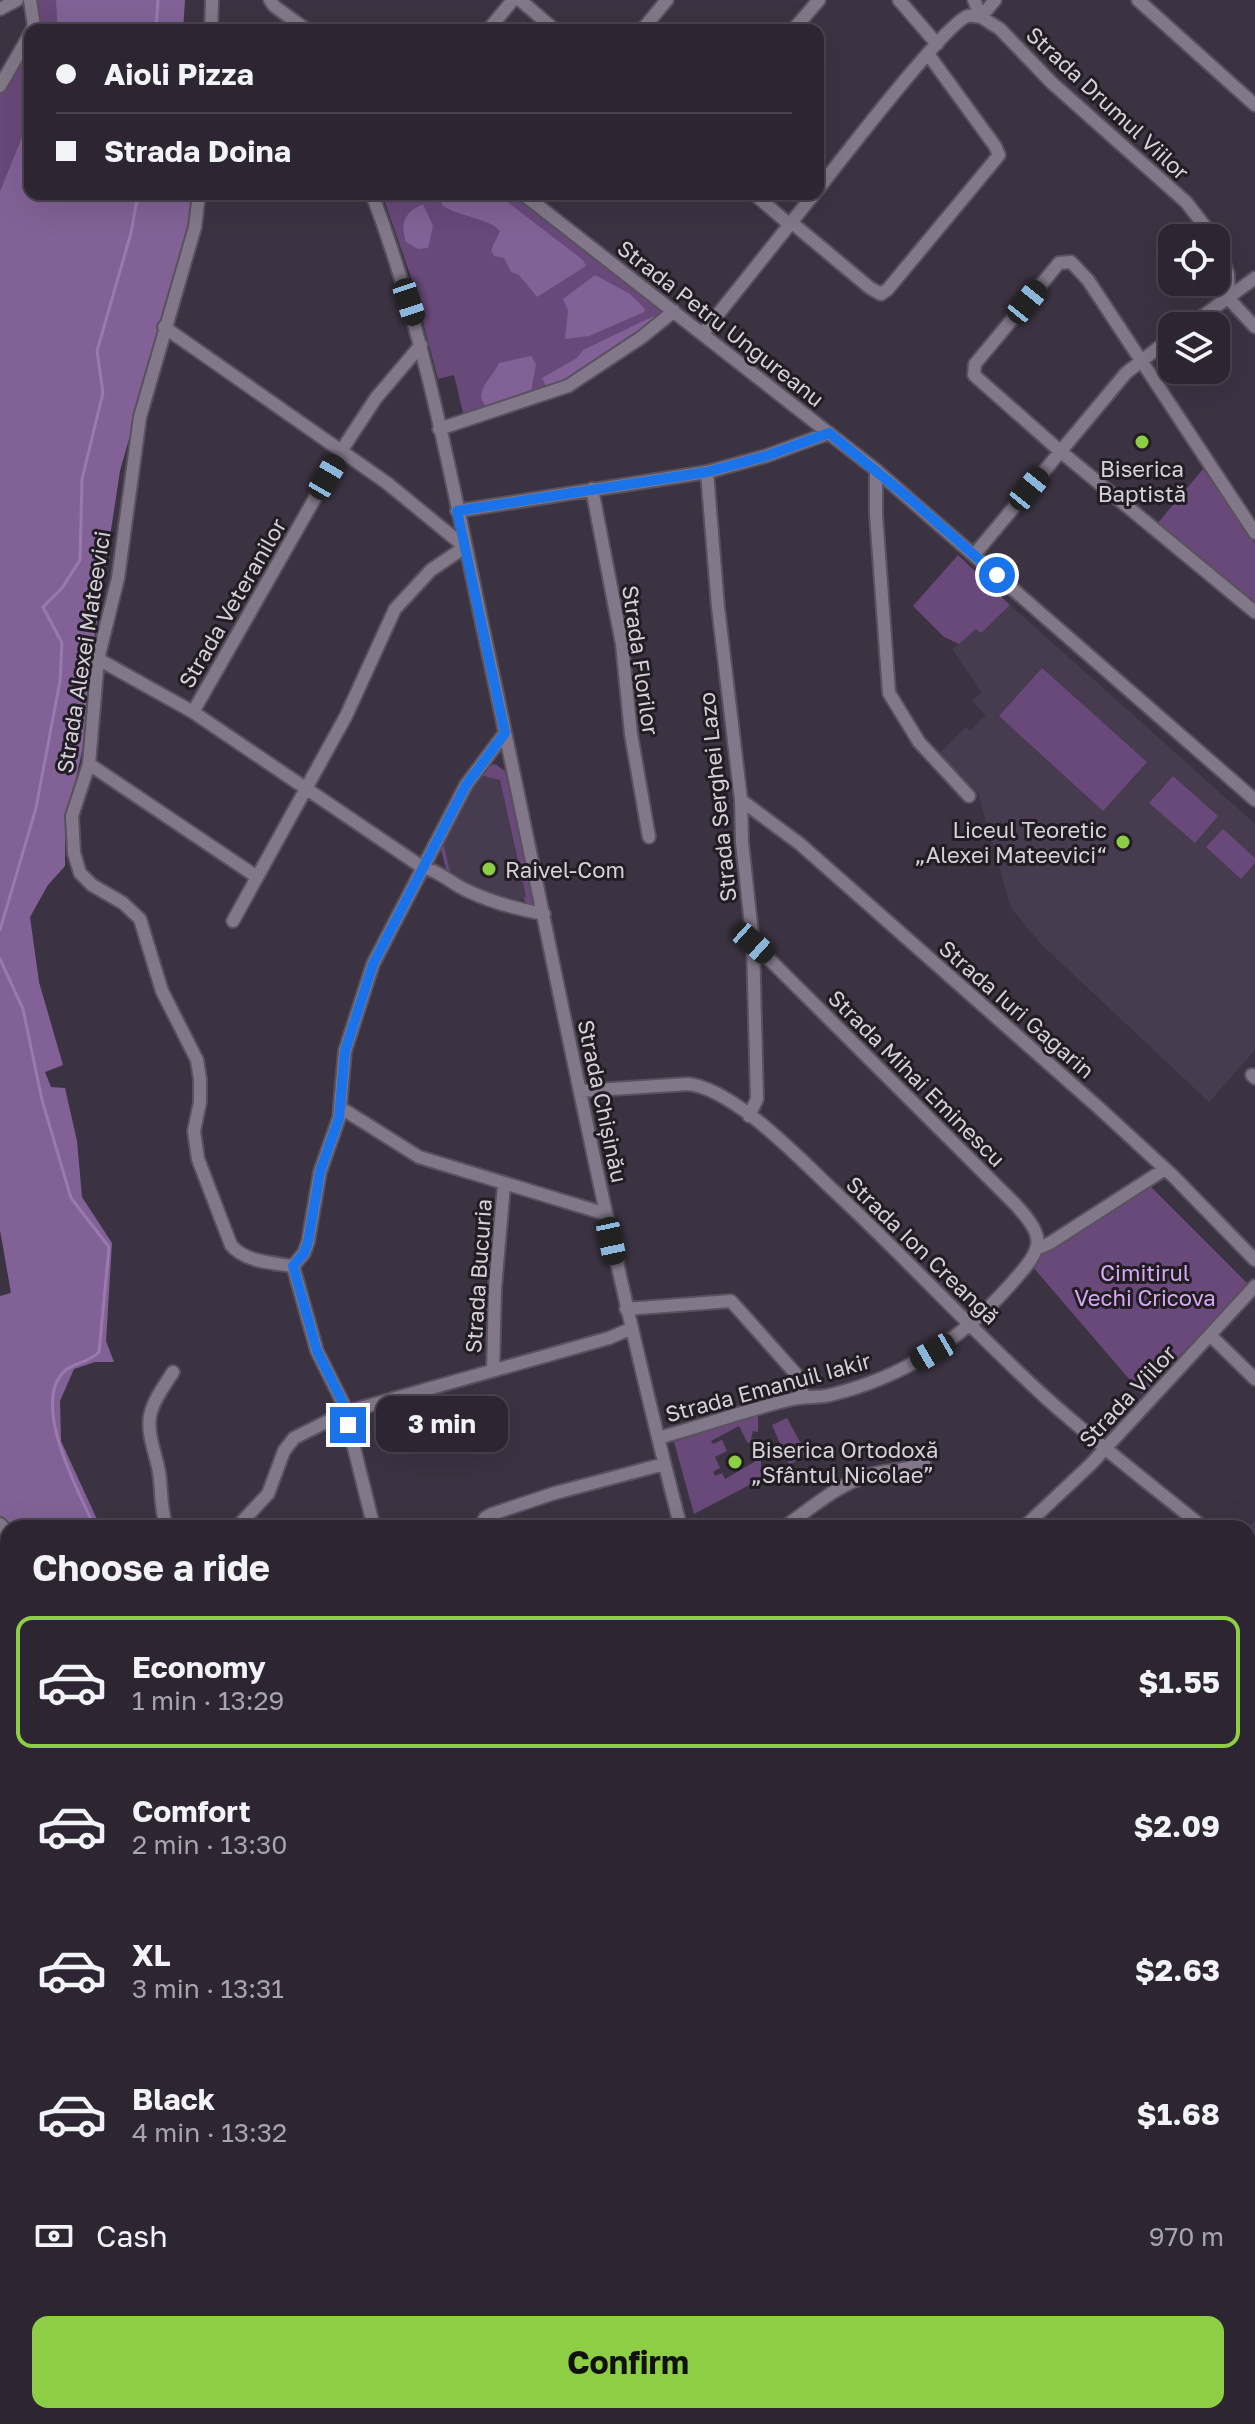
<!DOCTYPE html>
<html lang="en">
<head>
<meta charset="utf-8">
<style>
  :root { --surface:#2d2632; --page:#352e3a; --text:#f1f3f6; --muted:#a7a5ac; --line:#48434d; --accent:#8dce44 }
  body { margin:0; font-family:"Golos Text",sans-serif; background:var(--page); color:var(--text); height:100vh; display:flex; flex-direction:column; font-size:30px; white-space:nowrap }
  * { box-sizing:border-box; margin:0 }
  p { font-size:26px; color:var(--muted) }
  .icon { flex:none; width:44px; height:44px; fill:none; stroke:currentColor; stroke-width:2; stroke-linecap:round; stroke-linejoin:round }
  .map { position:relative; flex:1; overflow:hidden }
  .side { position:absolute; left:0px; top:1520px; width:1256px; height:904px; display:flex; flex-direction:column; background:var(--surface); border-radius:24px 24px 0 0; box-shadow:0 8px 32px #0002,0 0 0 2px var(--line) }
  .side>* { flex:none }
  .banner { position:absolute; left:24px; top:24px; width:800px; height:176px; border-radius:16px; box-shadow:0 8px 32px #0002,0 0 0 2px var(--line); display:grid; align-content:center; height:176px; padding:0 32px; background:var(--surface) }
  .buttons { position:absolute; left:1158px; top:224px; display:grid; gap:16px }
  .buttons a { display:grid; place-items:center; width:72px; height:72px; border-radius:16px; background:var(--surface); box-shadow:0 8px 32px #0002,0 0 0 2px var(--line); font-size:40px }
  .end { position:absolute; width:36px; height:36px; margin:-18px; border:10px solid #1a73e8; background:#fff; box-shadow:0 0 0 4px #fff }
  .from { border-radius:50% }
  .bubble { position:absolute; height:56px; border-radius:16px; background:var(--surface); box-shadow:0 8px 32px #0002,0 0 0 2px var(--line); font-size:26px; font-weight:700; line-height:56px; text-align:center }
  .car { position:absolute; width:24px; height:48px; margin:-24px -12px; border-radius:10px; box-shadow:0 0 6px 2px #0007; background:linear-gradient(#222 24%,#8ab4d8 0 40%,#222 0 76%,#8ab4d8 0 86%,#222 0) }
  .banner b { display:flex; align-items:center; gap:28px; height:76px; font-size:30px }
  .banner b+b { border-top:2px solid var(--line) }
  .banner i { width:20px; height:20px; background:var(--text) }
  ul { padding:0; list-style:none }
  li { display:flex; align-items:center; gap:24px; height:132px; margin:0 16px 12px; padding:0 16px; border:4px solid transparent; border-radius:16px }
  li div { flex:1 }
  li b { display:block; font-size:30px }
  li em { font-style:normal; font-weight:700 }
  li.on { border-color:var(--accent) }
  li>.icon { width:72px; height:72px; stroke-width:1.5 }
  h2 { padding:0 32px; font-size:36px; line-height:96px }
  .pay { display:flex; align-items:center; gap:20px; height:88px; padding:0 32px; font-size:30px }
  .pay p { margin-inline-start:auto }
  .cta { display:flex; gap:16px; margin-top:auto; padding:16px 32px }
  .cta a { flex:1; height:92px; border-radius:16px; background:var(--accent); color:#111; font-size:32px; font-weight:700; line-height:92px; text-align:center }
  .map>svg:first-child { display:block }
  .built { fill:#473b4f }
  .green { fill:#68497a }
  .forest { fill:#826296 }
  .lines { fill:none; stroke-linecap:round; stroke-linejoin:round }
  .stream { stroke:#9979ae; stroke-width:3 }
  .river { stroke:#9979ae; stroke-width:20 }
  .minor-casing { stroke:#59515d; stroke-width:16 }
  .minor { stroke:#827889; stroke-width:12 }
  .route { stroke:#1a73e8; stroke-width:10 }
  .poi-dot { fill:#8dce44; stroke:#211d23; stroke-width:3 }
  .labels { text-anchor:middle; dominant-baseline:central; stroke-width:6; stroke-linejoin:round; paint-order:stroke }
  .street-label { font-size:22px; fill:#d6d0da; stroke:#211d23 }
  .poi-label { font-size:22px; fill:#d6d0da; stroke:#211d23; text-anchor:start }
  .park-label { font-size:22px; fill:#d7a8f5; stroke:#211d23 }
</style>
</head>
<body>
<div class="map">
<svg width="1255" height="2424" viewBox="0 0 1255 2424">
  <rect width="100%" height="100%" fill="#3c3342"/>
  <path class="built" d="M 1010,605 L 1255,824 L 1255,1050 L 1209,1102 L 1040,943 L 1011,908 L 978,793 L 939,754 L 966,727 L 970,731 L 986,715 L 972,701 L 982,693 L 952,649 L 977,628 L 981,632 Z
    M 480,774 L 500,780 L 526,898 L 508,901 L 475,890 L 450,871 L 443,841 Z
    M 1255,1520 L 1255,1562 L 1248,1555 L 1247,1528 Z
    M 8,1788 L 8,1967 L 0,1970 L 0,1789 Z
    M 0,2110 L 8,2112 L 8,2319 L 0,2315 Z
    M 1255,2284 L 1255,2424 L 655,2424 L 656,2416 L 1248,2416 L 1248,2292 Z
    M 51,2416 L 343,2416 L 351,2424 L 54,2424 Z
    M 464,2416 L 525,2416 L 525,2424 L 464,2424 Z"/>
  <path class="green" d="M 35,0 L 56,0 L 57,30 L 37,30 Z
    M 30,42 L 30,117 L 0,191 L 0,94 Z
    M 382,194 L 514,194 L 668,313 L 573,381 L 464,417 L 454,375 L 438,379 L 411,277 Z
    M 1203,469 L 1255,543 L 1255,605 L 1156,525 Z
    M 958,555 L 1010,605 L 981,633 L 976,629 L 959,644 L 944,637 L 913,606 Z
    M 1042,668 L 1147,762 L 1103,811 L 999,716 Z
    M 495,764 L 505,771 L 533,899 L 532,905 L 528,906 L 523,898 L 526,897 L 500,780 L 480,775 L 443,841 L 450,871 L 447,872 L 438,839 L 485,767 Z
    M 1173,776 L 1218,816 L 1195,843 L 1149,803 Z
    M 1223,829 L 1255,858 L 1255,863 L 1241,879 L 1206,847 Z
    M 1146,1186 L 1151,1187 L 1249,1285 L 1142,1394 L 1032,1266 L 1034,1258 Z
    M 758,1415 L 758,1432 L 753,1431 L 751,1438 L 756,1439 L 752,1444 L 747,1442 L 739,1426 L 711,1441 L 713,1444 L 722,1440 L 727,1451 L 715,1457 L 720,1468 L 713,1472 L 715,1476 L 722,1473 L 725,1479 L 761,1458 L 761,1479 L 694,1514 L 674,1442 Z
    M 787,1418 L 807,1455 L 789,1465 L 772,1425 Z
    M 1248,1870 L 1255,1876 L 1255,2009 L 1248,2018 Z
    M 8,1967 L 8,2112 L 0,2110 L 0,1970 Z
    M 1255,2031 L 1255,2185 L 1248,2178 L 1248,2040 Z
    M 343,2416 L 448,2416 L 446,2424 L 351,2424 Z
    M 525,2416 L 656,2416 L 655,2424 L 525,2424 Z"/>
  <path class="forest" d="M 56,0 L 185,0 L 183,30 L 57,30 Z
    M 30,117 L 30,194 L 194,194 L 189,226 L 120,471 L 91,660 L 84,742 L 65,829 L 65,866 L 48,885 L 30,917 L 39,982 L 63,1065 L 45,1072 L 51,1087 L 65,1088 L 77,1141 L 82,1197 L 112,1243 L 106,1341 L 114,1362 L 95,1362 L 74,1369 L 60,1401 L 61,1441 L 101,1528 L 8,1528 L 0,1520 L 0,1296 L 11,1293 L 0,1230 L 0,191 Z
    M 441,194 L 497,194 L 583,260 L 586,266 L 537,297 L 519,275 L 511,272 L 504,258 L 494,256 L 491,250 L 500,231 C 490,218 458,217 442,205 Z
    M 423,204 L 433,226 L 428,248 L 418,249 L 406,242 C 400,224 404,212 423,204 Z
    M 595,275 L 630,294 L 645,309 L 644,312 L 589,336 L 565,339 L 568,310 L 563,299 Z
    M 654,316 L 654,319 L 648,326 L 576,376 L 547,389 L 542,378 L 577,358 L 583,350 Z
    M 531,356 L 536,364 L 531,392 L 487,407 C 471,393 493,377 499,363 Z
    M 0,2315 L 8,2319 L 8,2416 L 51,2416 L 54,2424 L 0,2424 Z"/>
  <g class="lines">
    <path class="stream" d="M 156,30 L 158,0
      M 0,930 L 36,808 L 60,681 L 62,643 L 43,607 L 62,588 L 80,560 L 82,479 L 103,393 L 97,351 L 131,233 L 138,194
      M 0,959 L 23,1009 L 42,1100 L 71,1198 L 109,1247 L 99,1352 C 88,1363 76,1362 66,1370 C 28,1401 80,1494 95,1528
      M 436,2424 L 439,2416"/>
    <path class="river" d="M 0,2348 L 8,2363
      M 36,2416 L 40,2424"/>
    <defs>
      <path id="minor" d="M 30,0 L 34,26 L 32,30
        M 270,0 L 274,6 L 307,30
        M 520,0 L 555,30
        M 899,0 L 937,44
        M 974,0 L 981,17 L 1000,29 L 1052,83 L 1186,202 L 1214,238
        M 1138,0 L 1255,105
        M 0,9 L 17,0
        M 981,17 L 995,0
        M 211,30 L 212,0
        M 488,30 L 513,0
        M 642,30 L 667,0
        M 793,30 L 819,0
        M 0,86 L 30,34
        M 818,189 C 839,163 947,21 968,16 C 972,15 977,17 981,17
        M 199,194 L 195,227 L 140,417 L 118,578 L 98,659 L 89,764 L 72,816 L 74,853 L 80,873 L 92,885 L 123,903 L 140,919 L 162,991 L 197,1060 L 200,1079 L 200,1102 L 194,1131 L 198,1159 L 231,1245 C 245,1262 272,1263 293,1266
        M 372,194 C 429,344 456,504 490,661 C 552,950 606,1241 681,1528
        M 523,194 L 876,470 L 1255,800
        M 754,194 L 789,224
        M 791,222 L 870,288 L 881,294 L 888,289 L 995,160 L 999,155 L 995,146 L 928,54
        M 1216,242 L 1228,274 L 1229,299 L 1255,327
        M 1189,326 L 1255,278
        M 164,327 L 387,483 L 465,547 L 431,570 L 395,609 L 346,716 L 233,921
        M 703,333 L 814,194
        M 439,429 L 568,386 L 642,337 L 674,311
        M 876,470 L 876,514 L 889,693 L 919,742 L 969,796
        M 707,472 L 718,607 L 741,800 L 742,842 L 753,943 L 757,1099 L 749,1116
        M 592,489 L 622,644 L 631,734 L 649,837
        M 457,511 L 707,472 L 766,456 L 829,433
        M 1255,533 L 1088,280 L 1071,262 L 1059,263 L 975,364 L 974,375 L 1060,451 L 1255,612
        M 974,555 L 1126,373 L 1172,337
        M 98,659 L 193,712 L 422,867 C 440,871 452,884 468,891 C 493,903 517,909 544,914
        M 193,712 L 347,442 L 376,398 L 421,345
        M 89,764 L 257,877
        M 741,800 L 800,844 L 1099,1108 L 1173,1176 L 1255,1260
        M 1252,1075 L 1255,1078
        M 580,1091 L 688,1084 C 734,1089 798,1157 833,1190 C 905,1257 972,1330 1045,1397 C 1096,1443 1151,1485 1204,1528
        M 341,1108 L 419,1157 L 606,1214
        M 1036,1249 L 1050,1243 L 1165,1169
        M 293,1266 L 304,1253 L 308,1242 L 320,1172 L 339,1118 L 345,1051 L 373,964 L 466,785 L 505,733
        M 293,1266 L 317,1351 L 343,1403 L 374,1528
        M 626,1309 L 731,1301 L 796,1374 L 804,1397
        M 1210,1335 L 1255,1379
        M 493,1370 L 495,1288 L 504,1185
        M 658,1438 C 703,1426 748,1409 793,1399 C 805,1396 818,1398 830,1395 C 901,1378 962,1339 1010,1285 C 1043,1248 1048,1240 1015,1204 L 753,943
        M 0,1524 L 8,1533
        M 167,1528 C 160,1510 162,1491 159,1472 C 156,1454 147,1435 150,1416 C 153,1400 165,1385 173,1372
        M 236,1528 L 268,1494 L 284,1451 L 294,1438 L 346,1412 L 609,1338 L 630,1329
        M 481,1528 L 485,1518 L 492,1514 L 555,1493 L 664,1464
        M 783,1528 C 810,1509 837,1485 869,1475 C 887,1469 905,1472 924,1463
        M 1023,1528 L 1091,1464 L 1255,1286
        M 1248,1564 L 1255,1570
        M 1248,1712 L 1255,1718
        M 1248,1864 L 1255,1870
        M 1248,2028 L 1255,2020
        M 1248,2189 L 1255,2196
        M 457,2424 L 459,2416"/>
    </defs>
    <use href="#minor" class="minor-casing"/>
    <use href="#minor" class="minor"/>
  </g>
  <g class="lines">
    <path class="route" d="M 348,1425 L 343,1403 L 317,1351 L 293,1266 L 304,1253 L 308,1242 L 320,1172 L 339,1118 L 345,1051 L 373,964 L 466,785 L 505,733 L 457,511 L 707,472 L 766,456 L 829,433 L 910,499 L 997,575"/>
  </g>
  <g class="poi-dot">
    <circle cx="1142" cy="442" r="8"/>
    <circle cx="1123" cy="842" r="8"/>
    <circle cx="489" cy="869" r="8"/>
    <circle cx="735" cy="1462" r="8"/>
  </g>
  <g class="labels">
    <g class="street-label">
      <text transform="translate(1108 103) rotate(43)">Strada Drumul Viilor</text>
      <text transform="translate(721 323) rotate(38)">Strada Petru Ungureanu</text>
      <text transform="translate(232 603) rotate(-60)">Strada Veteranilor</text>
      <text transform="translate(83 652) rotate(-81)">Strada Alexei Mateevici</text>
      <text transform="translate(641 660) rotate(82)">Strada Florilor</text>
      <text transform="translate(717 797) rotate(-96)">Strada Serghei Lazo</text>
      <text transform="translate(1017 1009) rotate(41)">Strada Iuri Gagarin</text>
      <text transform="translate(917 1078) rotate(45)">Strada Mihai Eminescu</text>
      <text transform="translate(603 1101) rotate(78)">Strada Chișinău</text>
      <text transform="translate(923 1250) rotate(44)">Strada Ion Creangă</text>
      <text transform="translate(478 1276) rotate(-86)">Strada Bucuria</text>
      <text transform="translate(768 1387) rotate(-15)">Strada Emanuil Iakir</text>
      <text transform="translate(1127 1396) rotate(-47)">Strada Viilor</text>
    </g>
    <g class="poi-label">
      <text x="1142" y="468" text-anchor="middle">Biserica<tspan x="1142" dy="25">Baptistă</tspan></text>
      <text x="1107" y="829" text-anchor="end">Liceul Teoretic<tspan x="1107" dy="25">„Alexei Mateevici“</tspan></text>
      <text x="505" y="869">Raivel-Com</text>
      <text x="751" y="1449">Biserica Ortodoxă<tspan x="751" dy="25">„Sfântul Nicolae”</tspan></text>
    </g>
    <g class="park-label">
      <text x="1145" y="1272">Cimitirul<tspan x="1145" dy="25">Vechi Cricova</tspan></text>
    </g>
  </g>
</svg>
<div class="buttons">
<a><svg class="icon" aria-label="locate" viewBox="0 0 24 24"><circle cx="12" cy="12" r="6"/><path d="M12 2v4M12 18v4M2 12h4M18 12h4"/></svg></a>
<a><svg class="icon" aria-label="layers" viewBox="0 0 24 24"><path d="M12 4l9 5-9 5-9-5zM3 14l9 5 9-5"/></svg></a>
</div>
<i class="end from" style="left:997px;top:575px"></i>
<i class="end" style="left:348px;top:1425px"></i>
<div class="bubble" style="left:376px;top:1396px;width:132px">3 min</div>
<i class="car" style="left:409px;top:302px;rotate:162deg"></i>
<i class="car" style="left:1027px;top:302px;rotate:39deg"></i>
<i class="car" style="left:327px;top:477px;rotate:30deg"></i>
<i class="car" style="left:1029px;top:489px;rotate:39deg"></i>
<i class="car" style="left:753px;top:943px;rotate:132deg"></i>
<i class="car" style="left:611px;top:1241px;rotate:168deg"></i>
<i class="car" style="left:933px;top:1352px;rotate:240deg"></i>
<div class="banner">
<b><i class="from"></i>Aioli Pizza</b>
<b><i></i>Strada Doina</b>
</div>
<section class="side">
<h2>Choose a ride</h2>
<ul>
<li class="on"><svg class="icon" aria-label="car" viewBox="0 0 24 24"><path d="M5 17H2v-5l4-1 3-4h7l3 4 3 1v5h-3M9 17h6M6 11h13"/><circle cx="7" cy="17" r="2"/><circle cx="17" cy="17" r="2"/></svg><div><b>Economy</b><p>1 min · 13:29</p></div><em>$1.55</em></li>
<li><svg class="icon" aria-label="car" viewBox="0 0 24 24"><path d="M5 17H2v-5l4-1 3-4h7l3 4 3 1v5h-3M9 17h6M6 11h13"/><circle cx="7" cy="17" r="2"/><circle cx="17" cy="17" r="2"/></svg><div><b>Comfort</b><p>2 min · 13:30</p></div><em>$2.09</em></li>
<li><svg class="icon" aria-label="car" viewBox="0 0 24 24"><path d="M5 17H2v-5l4-1 3-4h7l3 4 3 1v5h-3M9 17h6M6 11h13"/><circle cx="7" cy="17" r="2"/><circle cx="17" cy="17" r="2"/></svg><div><b>XL</b><p>3 min · 13:31</p></div><em>$2.63</em></li>
<li><svg class="icon" aria-label="car" viewBox="0 0 24 24"><path d="M5 17H2v-5l4-1 3-4h7l3 4 3 1v5h-3M9 17h6M6 11h13"/><circle cx="7" cy="17" r="2"/><circle cx="17" cy="17" r="2"/></svg><div><b>Black</b><p>4 min · 13:32</p></div><em>$1.68</em></li>
</ul>
<div class="pay"><svg class="icon" aria-label="cash" viewBox="0 0 24 24"><path d="M3 7h18v10H3z"/><circle cx="12" cy="12" r="2"/></svg>Cash<p>970 m</p></div>
<div class="cta"><a>Confirm</a></div>
</section>
</div>
</body>
</html>
